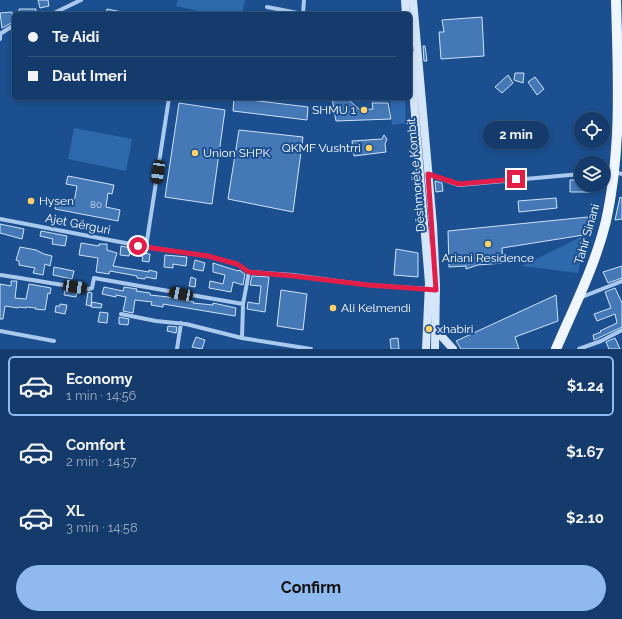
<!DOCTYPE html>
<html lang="en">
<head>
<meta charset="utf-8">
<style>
  :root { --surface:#143b6b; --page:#214673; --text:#f1f3f6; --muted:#9dadc1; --line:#33557e; --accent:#90b9f0 }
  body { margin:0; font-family:Raleway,sans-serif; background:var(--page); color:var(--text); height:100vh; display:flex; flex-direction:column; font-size:15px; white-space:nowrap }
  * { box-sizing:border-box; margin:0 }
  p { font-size:13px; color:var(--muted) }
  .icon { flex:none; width:22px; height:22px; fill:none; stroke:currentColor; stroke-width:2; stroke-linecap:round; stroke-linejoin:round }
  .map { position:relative; height:349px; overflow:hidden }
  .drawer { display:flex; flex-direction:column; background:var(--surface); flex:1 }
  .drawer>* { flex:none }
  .banner { position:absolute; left:12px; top:12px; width:400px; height:88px; border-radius:6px; box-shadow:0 2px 6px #0003,0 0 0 1px var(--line); display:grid; align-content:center; height:88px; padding:0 16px; background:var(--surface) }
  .controls { position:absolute; left:574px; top:112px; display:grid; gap:8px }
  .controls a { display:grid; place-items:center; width:36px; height:36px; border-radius:50%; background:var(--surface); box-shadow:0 2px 6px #0003,0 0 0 1px var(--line); font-size:20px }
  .end { position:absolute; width:18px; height:18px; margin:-9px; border:5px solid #e11d48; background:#fff; box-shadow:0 0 0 2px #fff }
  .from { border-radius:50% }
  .bubble { position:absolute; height:28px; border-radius:14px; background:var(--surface); box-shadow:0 2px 6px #0003,0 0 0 1px var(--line); font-size:13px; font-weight:700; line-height:28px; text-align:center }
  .car { position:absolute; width:12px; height:24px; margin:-12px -6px; border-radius:5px; box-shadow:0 0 3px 1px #0007; background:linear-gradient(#222 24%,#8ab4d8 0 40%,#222 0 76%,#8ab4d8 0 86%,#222 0) }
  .banner b { display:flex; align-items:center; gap:14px; height:38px; font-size:15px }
  .banner b+b { border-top:1px solid var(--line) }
  .banner i { width:10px; height:10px; background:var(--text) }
  ul { padding:7px 0 0; list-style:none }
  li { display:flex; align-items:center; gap:12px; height:60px; margin:0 8px 6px; padding:0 8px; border:2px solid transparent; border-radius:6px }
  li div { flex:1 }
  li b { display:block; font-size:15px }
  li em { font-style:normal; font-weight:700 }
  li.current { border-color:var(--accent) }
  li>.icon { width:36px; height:36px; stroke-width:1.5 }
  .button { display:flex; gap:8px; margin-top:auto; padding:8px 16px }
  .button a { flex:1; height:46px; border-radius:24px; background:var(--accent); color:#111; font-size:16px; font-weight:700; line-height:46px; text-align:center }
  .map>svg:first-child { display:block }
  .green { fill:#2e69ad }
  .building { fill:#4478b7; stroke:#cfe3fa }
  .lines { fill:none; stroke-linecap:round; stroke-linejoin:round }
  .street { stroke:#a9c9ee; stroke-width:4 }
  .secondary { stroke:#d6e6fa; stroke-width:8 }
  .primary { stroke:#f0f6ff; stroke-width:10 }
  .route { stroke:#e11d48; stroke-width:5 }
  .poi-dot { fill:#ffd166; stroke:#1b4f8f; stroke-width:1.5 }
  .labels { text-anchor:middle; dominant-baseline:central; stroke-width:4; stroke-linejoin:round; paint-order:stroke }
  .number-label { font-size:10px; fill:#d0dded }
  .poi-label { font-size:12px; fill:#fff; stroke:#1b4f8f; text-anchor:start }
  .street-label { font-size:12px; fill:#fff; stroke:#1b4f8f }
</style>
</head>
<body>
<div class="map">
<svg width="622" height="349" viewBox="0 0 622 349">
  <rect width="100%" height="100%" fill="#1b4f8f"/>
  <path class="green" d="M 178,0 L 245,0 L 242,14 L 212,14 L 176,6 Z
    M 355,98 L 387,98 L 387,101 L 372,103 L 371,100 L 356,102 Z
    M 390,98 L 405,98 L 406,123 L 392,125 Z
    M 74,128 L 132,139 L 126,171 L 68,159 Z
    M 587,234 L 578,273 L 522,266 Z"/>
  <path class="building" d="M 38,0 L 48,0 L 49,6 L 40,8 Z
    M 19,9 L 36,9 L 36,14 L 19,14 Z
    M 107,9 L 122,12 L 122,14 L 106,14 Z
    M 12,12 L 13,22 L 2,28 L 0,13 Z
    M 482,17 L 484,56 L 441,59 L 439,32 L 444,32 L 442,20 Z
    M 423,46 L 425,46 L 427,61 L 424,61 Z
    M 515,73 L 524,73 L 523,83 L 514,80 Z
    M 508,75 L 513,83 L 502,93 L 495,87 Z
    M 535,77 L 544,89 L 537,95 L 528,82 Z
    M 234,98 L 308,107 L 307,120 L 233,111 Z
    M 332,98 L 347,98 L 360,110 L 373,109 L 372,103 L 388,103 L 391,119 L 336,121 Z
    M 179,103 L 225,110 L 212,204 L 165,197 Z
    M 239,130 L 303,137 L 293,212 L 228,199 Z
    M 384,135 L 387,139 L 385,144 L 386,152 L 354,156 L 352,141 L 382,139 Z
    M 68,176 L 114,185 L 112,194 L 108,193 L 106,207 L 120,210 L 118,221 L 55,209 L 57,198 L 74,202 L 77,186 L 66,184 Z
    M 570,180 L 581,180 L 581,185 L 590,185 L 591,192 L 570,192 Z
    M 435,181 L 442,183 L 443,191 L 436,192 Z
    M 620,197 L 622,198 L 622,219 L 615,220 Z
    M 556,198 L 557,208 L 519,212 L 518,201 Z
    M 588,217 L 590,234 L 502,248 L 503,263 L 478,265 L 466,269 L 466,266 L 449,267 L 448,231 Z
    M 0,224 L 24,229 L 22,239 L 0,233 Z
    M 41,231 L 67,236 L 65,246 L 52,244 L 53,239 L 40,236 Z
    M 81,243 L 99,246 L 99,244 L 107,244 L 107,250 L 117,253 L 113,266 L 149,272 L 149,270 L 157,272 L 156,279 L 146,277 L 145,279 L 137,278 L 137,276 L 110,271 L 109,274 L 96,272 L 98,258 L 79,255 Z
    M 121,246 L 142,250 L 142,253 L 150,254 L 149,262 L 142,261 L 143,257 L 130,252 L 129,256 L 120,255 Z
    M 20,247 L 36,250 L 44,254 L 52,256 L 50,266 L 45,264 L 43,275 L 33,273 L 35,268 L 19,265 L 19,261 L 16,260 Z
    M 396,249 L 418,253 L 418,277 L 394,275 Z
    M 165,255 L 187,257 L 186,266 L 173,264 L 173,268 L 164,267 Z
    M 195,260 L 205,263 L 203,271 L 193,269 Z
    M 213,263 L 238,271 L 239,270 L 245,274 L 243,285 L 233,282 L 231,292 L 209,288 L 210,281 L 223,284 L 225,275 L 213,272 Z
    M 622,266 L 622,278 L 608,283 L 603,272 Z
    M 54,267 L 74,271 L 72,279 L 53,275 Z
    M 252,276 L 269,277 L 265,312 L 247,309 L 248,302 L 259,304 L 261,286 L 250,285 Z
    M 191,277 L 196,279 L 195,287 L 189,286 Z
    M 11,281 L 17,281 L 15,298 L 26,299 L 29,284 L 51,288 L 50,294 L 48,293 L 45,310 L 35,309 L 36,308 L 26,307 L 26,308 L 19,307 L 18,308 L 5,306 L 3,319 L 0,319 L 0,284 L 11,286 Z
    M 104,287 L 123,291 L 124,287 L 137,289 L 136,291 L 150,293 L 150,295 L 168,297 L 194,302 L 193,303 L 213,305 L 213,303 L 236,308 L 235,316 L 163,304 L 163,307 L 151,305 L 152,302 L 135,300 L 133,313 L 123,311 L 126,297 L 116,295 L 116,297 L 102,294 Z
    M 615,288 L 622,303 L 622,327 L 594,340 L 593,335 L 601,332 L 600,331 L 617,323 L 615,314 L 597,321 L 594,314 L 611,308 L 605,292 Z
    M 65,289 L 77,291 L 76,297 L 64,295 Z
    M 281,290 L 307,294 L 303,330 L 277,326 Z
    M 88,292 L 92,293 L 91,306 L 86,305 Z
    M 556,295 L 558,321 L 515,337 L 519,349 L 461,349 L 456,341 Z
    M 92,302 L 102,304 L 101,308 L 91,307 Z
    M 60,304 L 67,305 L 65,314 L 55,312 L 56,306 L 60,306 Z
    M 100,312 L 108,313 L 107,323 L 98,322 Z
    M 119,317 L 129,319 L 128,325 L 119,324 Z
    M 168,326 L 177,327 L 176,333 L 167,331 Z
    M 196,337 L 205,340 L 202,349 L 192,347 Z
    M 398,338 L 399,349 L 391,349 L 390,339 Z
    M 615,338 L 620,349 L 609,349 L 606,342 Z"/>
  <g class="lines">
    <path class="street" d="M 267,7 L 303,14
      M 52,14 L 81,0
      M 303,14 L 304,0
      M 0,39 L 0,34 L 14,25
      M 615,172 L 622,174
      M 603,173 L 608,172
      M 428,174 L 459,185 L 581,174
      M 0,219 L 146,247 L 208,256 L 237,264 L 249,272 L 293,275 L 368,285 L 430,289
      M 146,247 L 169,98
      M 0,275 C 30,279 59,285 89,289 L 92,288 L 94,278 L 243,304 L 242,338
      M 582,297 L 622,281
      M 243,304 L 249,272
      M 121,314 L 156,321 L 186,324 L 242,338 L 311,349
      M 0,331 L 54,341
      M 177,349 L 181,323
      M 579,349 L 601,341 L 622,330"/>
    <path class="secondary" d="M 405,0 L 406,14
      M 413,0 L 433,225 L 436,285 L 435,349
      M 410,54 L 429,283 L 426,349
      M 433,328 L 435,329 L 453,349"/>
    <path class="primary" d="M 556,349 C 574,307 595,266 606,221 C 622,149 618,74 616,0"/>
  </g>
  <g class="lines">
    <path class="route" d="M 138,246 L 208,256 L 237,264 L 249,272 L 293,276 L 368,285 L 436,290 L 428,174 L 459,184 L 516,179"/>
  </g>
  <g class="poi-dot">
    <circle cx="364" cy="110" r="4"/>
    <circle cx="369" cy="148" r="4"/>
    <circle cx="195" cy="153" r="4"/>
    <circle cx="31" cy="201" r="4"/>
    <circle cx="488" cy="244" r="4"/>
    <circle cx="333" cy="308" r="4"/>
    <circle cx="429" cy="329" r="4"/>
  </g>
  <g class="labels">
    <g class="number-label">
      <text x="96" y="204">80</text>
    </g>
    <g class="poi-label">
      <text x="356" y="110" text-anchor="end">SHMU 1</text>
      <text x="361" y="148" text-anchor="end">QKMF Vushtrri</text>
      <text x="203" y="153">Union SHPK</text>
      <text x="39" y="201">Hysen</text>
      <text x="488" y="258" text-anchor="middle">Ariani Residence</text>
      <text x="341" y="308">Ali Kelmendi</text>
      <text x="437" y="329">xhabiri</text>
    </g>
    <g class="street-label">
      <text transform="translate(416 175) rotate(-95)">Dëshmorët e Kombit</text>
      <text transform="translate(78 224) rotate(11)">Ajet Gërguri</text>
      <text transform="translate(587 234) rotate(-74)">Tahir Sinani</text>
    </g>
  </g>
</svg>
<div class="controls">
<a><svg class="icon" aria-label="locate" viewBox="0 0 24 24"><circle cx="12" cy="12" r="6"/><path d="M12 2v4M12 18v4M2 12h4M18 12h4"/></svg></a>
<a><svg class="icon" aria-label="layers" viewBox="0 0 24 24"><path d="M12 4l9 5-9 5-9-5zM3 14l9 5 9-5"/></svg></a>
</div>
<i class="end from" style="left:138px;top:246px"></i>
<i class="end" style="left:516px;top:179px"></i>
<div class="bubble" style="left:483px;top:121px;width:66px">2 min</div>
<i class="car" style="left:158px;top:172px;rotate:188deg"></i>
<i class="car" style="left:75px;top:287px;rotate:98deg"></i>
<i class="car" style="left:181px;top:294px;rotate:281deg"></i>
<div class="banner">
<b><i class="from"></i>Te Aidi</b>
<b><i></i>Daut Imeri</b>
</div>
</div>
<section class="drawer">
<ul>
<li class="current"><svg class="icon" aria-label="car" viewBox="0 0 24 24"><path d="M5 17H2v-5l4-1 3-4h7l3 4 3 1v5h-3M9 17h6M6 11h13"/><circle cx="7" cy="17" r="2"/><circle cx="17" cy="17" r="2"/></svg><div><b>Economy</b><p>1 min · 14:56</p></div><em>$1.24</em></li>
<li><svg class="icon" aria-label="car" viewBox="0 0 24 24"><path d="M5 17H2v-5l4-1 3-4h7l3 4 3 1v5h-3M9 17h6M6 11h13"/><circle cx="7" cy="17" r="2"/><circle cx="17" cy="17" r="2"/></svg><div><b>Comfort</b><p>2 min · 14:57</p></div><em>$1.67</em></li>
<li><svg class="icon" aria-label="car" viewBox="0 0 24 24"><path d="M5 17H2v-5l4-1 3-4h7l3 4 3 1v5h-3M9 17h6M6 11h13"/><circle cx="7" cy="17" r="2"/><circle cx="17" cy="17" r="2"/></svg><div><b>XL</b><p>3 min · 14:58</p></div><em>$2.10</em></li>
</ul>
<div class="button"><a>Confirm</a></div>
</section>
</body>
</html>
